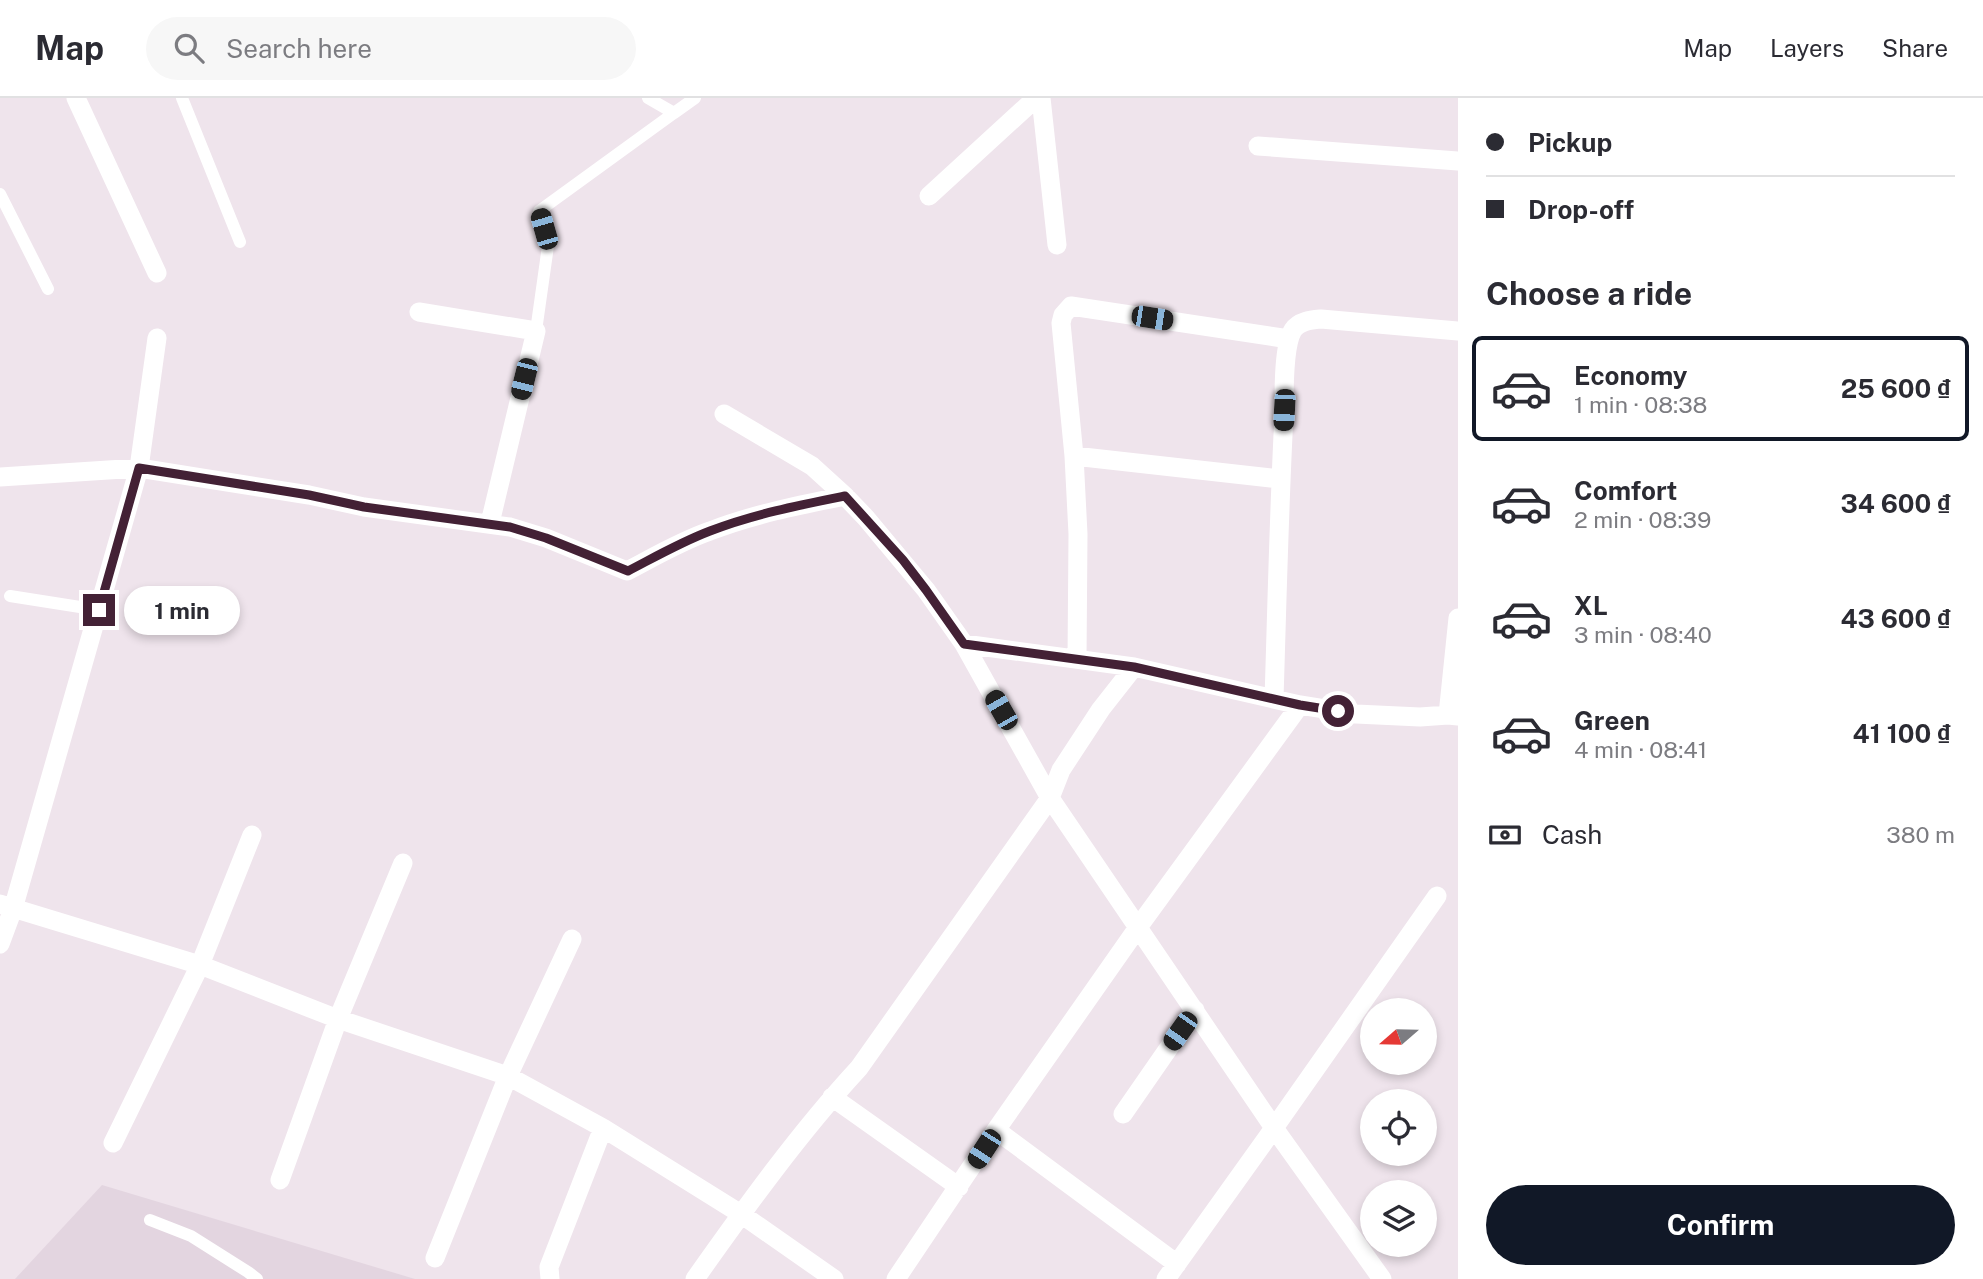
<!DOCTYPE html>
<html lang="en">
<head>
<meta charset="utf-8">
<style>
  :root { --surface:#fff; --page:#f7f7f7; --text:#2b2b33; --muted:#7c7c81; --line:#e1e1e2; --accent:#111827 }
  body { margin:0; font-family:"Public Sans",sans-serif; background:var(--page); color:var(--text); height:100vh; display:flex; flex-direction:column; font-size:26px; white-space:nowrap }
  * { box-sizing:border-box; margin:0 }
  p { font-size:23px; color:var(--muted) }
  .icon { flex:none; width:38px; height:38px; fill:none; stroke:currentColor; stroke-width:2; stroke-linecap:round; stroke-linejoin:round }
  .map { position:relative; flex:1; overflow:hidden }
  .drawer { display:flex; flex-direction:column; background:var(--surface); width:525px }
  .drawer>* { flex:none }
  .banner { display:grid; align-content:center; height:154px; padding:0 28px; background:var(--surface) }
  .needle { width:46px; rotate:250deg }
  .buttons { position:absolute; left:1360px; top:900px; display:grid; gap:14px }
  .buttons a { display:grid; place-items:center; width:77px; height:77px; border-radius:50%; background:var(--surface); box-shadow:0 4px 10px #0003; font-size:35px }
  .end { position:absolute; width:32px; height:32px; margin:-16px; border:9px solid #432135; background:#fff; box-shadow:0 0 0 4px #fff }
  .from { border-radius:50% }
  .bubble { position:absolute; height:49px; border-radius:24px; background:var(--surface); box-shadow:0 4px 10px #0003; font-size:23px; font-weight:700; line-height:49px; text-align:center }
  .car { position:absolute; width:21px; height:42px; margin:-21px -10px; border-radius:9px; box-shadow:0 0 5px 2px #0007; background:linear-gradient(#222 24%,#8ab4d8 0 40%,#222 0 76%,#8ab4d8 0 86%,#222 0) }
  .banner b { display:flex; align-items:center; gap:24px; height:66px; font-size:26px }
  .banner b+b { border-top:2px solid var(--line) }
  .banner i { width:18px; height:18px; background:var(--text) }
  ul { padding:0; list-style:none }
  li { display:flex; align-items:center; gap:21px; height:105px; margin:0 14px 10px; padding:0 14px; border:4px solid transparent; border-radius:10px }
  li div { flex:1 }
  li b { display:block; font-size:26px }
  li em { font-style:normal; font-weight:700 }
  li.selected { border-color:var(--accent) }
  li>.icon { width:63px; height:63px; stroke-width:1.5 }
  h2 { padding:0 28px; font-size:32px; line-height:84px }
  .pay { display:flex; align-items:center; gap:18px; height:77px; padding:0 28px; font-size:26px }
  .pay p { margin-inline-start:auto }
  .primary-button { display:flex; gap:14px; margin-top:auto; padding:14px 28px }
  .primary-button a { flex:1; height:80px; border-radius:42px; background:var(--accent); color:#fff; font-size:28px; font-weight:700; line-height:80px; text-align:center }
  header { display:flex; align-items:center; gap:42px; box-sizing:border-box; height:98px; padding:0 35px; background:var(--surface); border-bottom:2px solid var(--line) }
  header strong { font-size:33px }
  nav { display:flex; gap:38px; margin-inline-start:auto; font-size:24px }
  .search { width:490px; height:63px; background:var(--page); display:flex; align-items:center; gap:18px; box-sizing:border-box; padding:0 24px; border-radius:38px; color:var(--muted); font-size:26px }
  main { display:flex; flex:1; min-height:0 }
  .map>svg:first-child { display:block }
  .built { fill:#e3d5e0 }
  .lines { fill:none; stroke-linecap:round; stroke-linejoin:round }
  .service { stroke:#fff; stroke-width:12 }
  .minor { stroke:#fff; stroke-width:19 }
  .route { stroke:#432135; stroke-width:9 }
</style>
</head>
<body>
<header>
<strong>Map</strong>
<div class="search"><svg class="icon" aria-label="search" viewBox="0 0 24 24"><circle cx="10" cy="10" r="6"/><path d="M15 15l6 6"/></svg>Search here</div>
<nav><a>Map</a><a>Layers</a><a>Share</a></nav>
</header>
<main>
<div class="map">
<svg width="1458" height="1181" viewBox="0 0 1458 1181">
  <rect width="100%" height="100%" fill="#efe4ec"/>
  <path class="built" d="M 102,1087 L 415,1181 L 15,1181 Z"/>
  <g class="lines">
    <path class="service" d="M 182,0 L 240,144
      M 648,0 L 674,15 L 695,0
      M 0,96 L 48,191
      M 536,233 L 548,148 L 539,113 L 674,15
      M 10,498 L 99,512
      M 150,1122 L 191,1138 L 248,1174 L 257,1181"/>
    <path class="minor" d="M 76,0 L 157,175
      M 1041,0 L 1057,147
      M 1258,48 L 1458,63
      M 929,98 L 1036,0
      M 419,214 L 536,233 L 490,425
      M 724,316 L 812,368 L 845,398 L 866,420 L 926,492 L 964,546 L 1050,700 L 1274,1030 L 1382,1181
      M 1074,358 L 1280,381
      M 0,379 L 139,370 L 309,397 L 364,409 L 510,429 L 546,440 L 627,473 C 654,459 681,443 710,433 C 754,416 800,407 845,398
      M 964,546 L 1134,569 L 1300,607 L 1356,616 L 1420,619 L 1448,617 L 1458,618
      M 1077,561 L 1078,436 L 1074,358 L 1061,225 L 1063,217 L 1071,208 L 1289,241
      M 1274,601 C 1277,506 1279,412 1284,317 C 1284,297 1283,248 1293,232 C 1299,223 1311,222 1321,221 L 1458,233
      M 1448,617 L 1458,520
      M 0,806 L 200,867 L 338,921 L 508,978 L 603,1030 L 741,1116 L 834,1181
      M 0,846 L 13,811 L 139,370 L 157,240
      M 832,999 L 959,1089
      M 1123,1016 L 1195,912
      M 996,1032 L 1177,1166
      M 113,1045 L 200,867 L 252,737
      M 280,1082 L 338,921 L 403,765
      M 435,1160 L 508,978 L 572,841
      M 550,1181 L 549,1169 L 603,1030
      M 695,1181 C 746,1109 799,1035 859,970 L 1050,700 L 1061,672 L 1101,611 L 1134,569
      M 896,1181 L 996,1032 L 1139,828 L 1300,607
      M 1166,1181 L 1274,1030 L 1437,798"/>
  </g>
  <g class="lines">
    <path class="route" d="M 99,512 L 139,370 L 309,397 L 364,409 L 510,429 L 546,440 L 628,473 C 655,459 681,444 710,433 C 754,416 800,407 845,398 L 903,462 L 926,492 L 964,546 L 1134,569 L 1300,607 L 1338,613"/>
  </g>
</svg>
<div class="buttons">
<a><svg class="needle" viewBox="-14 -14 28 28"><path d="M0-13l5 13h-10z" fill="#e53935"/><path d="M0 13l5-13h-10z" fill="#7c7c81"/></svg></a>
<a><svg class="icon" aria-label="locate" viewBox="0 0 24 24"><circle cx="12" cy="12" r="6"/><path d="M12 2v4M12 18v4M2 12h4M18 12h4"/></svg></a>
<a><svg class="icon" aria-label="layers" viewBox="0 0 24 24"><path d="M12 4l9 5-9 5-9-5zM3 14l9 5 9-5"/></svg></a>
</div>
<i class="end from" style="left:1338px;top:613px"></i>
<i class="end" style="left:99px;top:512px"></i>
<div class="bubble" style="left:124px;top:488px;width:116px">1 min</div>
<i class="car" style="left:544px;top:131px;rotate:344deg"></i>
<i class="car" style="left:1152px;top:220px;rotate:99deg"></i>
<i class="car" style="left:524px;top:281px;rotate:194deg"></i>
<i class="car" style="left:1284px;top:312px;rotate:183deg"></i>
<i class="car" style="left:1001px;top:612px;rotate:330deg"></i>
<i class="car" style="left:1180px;top:933px;rotate:215deg"></i>
<i class="car" style="left:984px;top:1051px;rotate:213deg"></i>
</div>
<section class="drawer">
<div class="banner">
<b><i class="from"></i>Pickup</b>
<b><i></i>Drop-off</b>
</div>
<h2>Choose a ride</h2>
<ul>
<li class="selected"><svg class="icon" aria-label="car" viewBox="0 0 24 24"><path d="M5 17H2v-5l4-1 3-4h7l3 4 3 1v5h-3M9 17h6M6 11h13"/><circle cx="7" cy="17" r="2"/><circle cx="17" cy="17" r="2"/></svg><div><b>Economy</b><p>1 min · 08:38</p></div><em>25 600 ₫</em></li>
<li><svg class="icon" aria-label="car" viewBox="0 0 24 24"><path d="M5 17H2v-5l4-1 3-4h7l3 4 3 1v5h-3M9 17h6M6 11h13"/><circle cx="7" cy="17" r="2"/><circle cx="17" cy="17" r="2"/></svg><div><b>Comfort</b><p>2 min · 08:39</p></div><em>34 600 ₫</em></li>
<li><svg class="icon" aria-label="car" viewBox="0 0 24 24"><path d="M5 17H2v-5l4-1 3-4h7l3 4 3 1v5h-3M9 17h6M6 11h13"/><circle cx="7" cy="17" r="2"/><circle cx="17" cy="17" r="2"/></svg><div><b>XL</b><p>3 min · 08:40</p></div><em>43 600 ₫</em></li>
<li><svg class="icon" aria-label="car" viewBox="0 0 24 24"><path d="M5 17H2v-5l4-1 3-4h7l3 4 3 1v5h-3M9 17h6M6 11h13"/><circle cx="7" cy="17" r="2"/><circle cx="17" cy="17" r="2"/></svg><div><b>Green</b><p>4 min · 08:41</p></div><em>41 100 ₫</em></li>
</ul>
<div class="pay"><svg class="icon" aria-label="cash" viewBox="0 0 24 24"><path d="M3 7h18v10H3z"/><circle cx="12" cy="12" r="2"/></svg>Cash<p>380 m</p></div>
<div class="primary-button"><a>Confirm</a></div>
</section>
</main>
</body>
</html>
